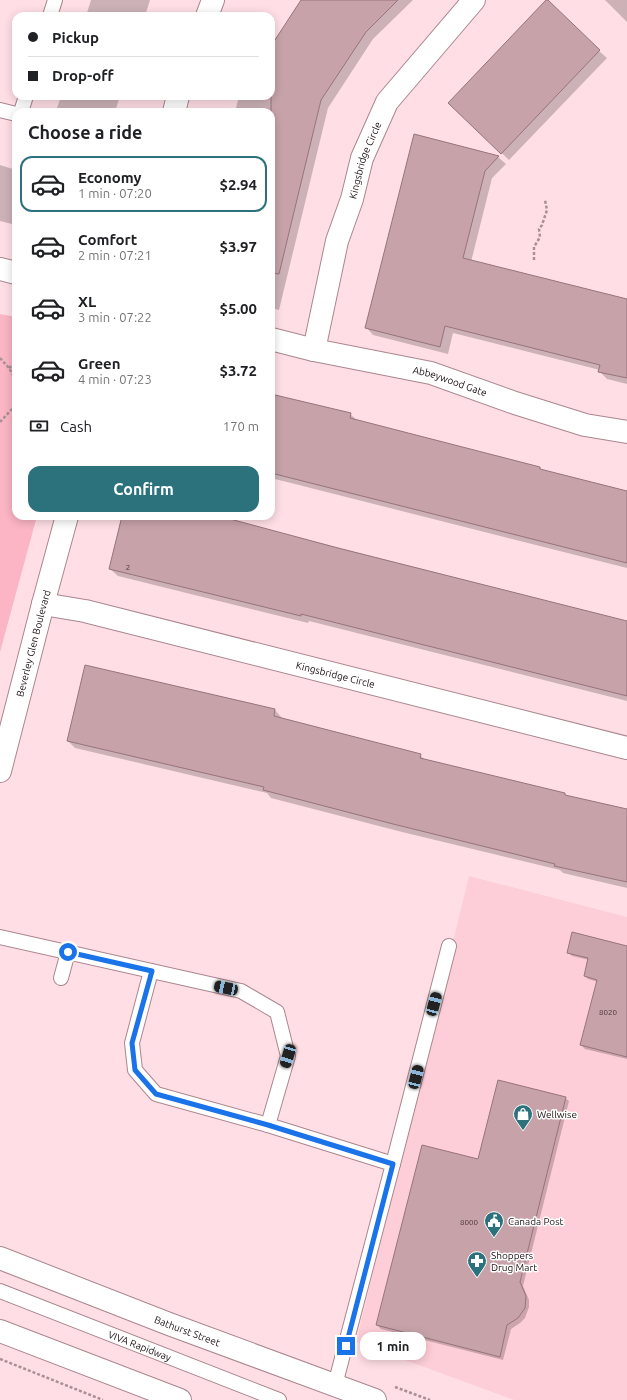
<!DOCTYPE html>
<html lang="en">
<head>
<meta charset="utf-8">
<style>
  :root { --surface:#fff; --page:#f2f2f2; --text:#202124; --muted:#757577; --line:#e0e0e0; --accent:#2b727d }
  body { margin:0; font-family:Ubuntu,sans-serif; background:var(--page); color:var(--text); height:100vh; display:flex; flex-direction:column; font-size:15px; white-space:nowrap }
  * { box-sizing:border-box; margin:0 }
  p { font-size:13px; color:var(--muted) }
  .icon { flex:none; width:22px; height:22px; fill:none; stroke:currentColor; stroke-width:2; stroke-linecap:round; stroke-linejoin:round }
  .map { position:relative; flex:1; overflow:hidden }
  .drawer { position:absolute; left:12px; top:108px; width:263px; height:412px; display:flex; flex-direction:column; background:var(--surface); border-radius:12px; box-shadow:0 2px 10px #0003 }
  .drawer>* { flex:none }
  .guide { position:absolute; left:12px; top:12px; width:263px; height:88px; border-radius:12px; box-shadow:0 2px 10px #0003; display:grid; align-content:center; height:88px; padding:0 16px; background:var(--surface) }
  .end { position:absolute; width:18px; height:18px; margin:-9px; border:5px solid #1a73e8; background:#fff; box-shadow:0 0 0 2px #fff }
  .from { border-radius:50% }
  .bubble { position:absolute; height:28px; border-radius:12px; background:var(--surface); box-shadow:0 2px 10px #0003; font-size:13px; font-weight:700; line-height:28px; text-align:center }
  .car { position:absolute; width:12px; height:24px; margin:-12px -6px; border-radius:5px; box-shadow:0 0 3px 1px #0007; background:linear-gradient(#222 24%,#8ab4d8 0 40%,#222 0 76%,#8ab4d8 0 86%,#222 0) }
  .guide b { display:flex; align-items:center; gap:14px; height:38px; font-size:15px }
  .guide b+b { border-top:1px solid var(--line) }
  .guide i { width:10px; height:10px; background:var(--text) }
  ul { padding:0; list-style:none }
  li { display:flex; align-items:center; gap:12px; height:56px; margin:0 8px 6px; padding:0 8px; border:2px solid transparent; border-radius:12px }
  li div { flex:1 }
  li b { display:block; font-size:15px }
  li em { font-style:normal; font-weight:700 }
  li.current { border-color:var(--accent) }
  li>.icon { width:36px; height:36px; stroke-width:1.5 }
  h2 { padding:0 16px; font-size:18px; line-height:48px }
  .pay { display:flex; align-items:center; gap:10px; height:44px; padding:0 16px; font-size:15px }
  .pay p { margin-inline-start:auto }
  .button { display:flex; gap:8px; margin-top:auto; padding:8px 16px }
  .button a { flex:1; height:46px; border-radius:12px; background:var(--accent); color:#fff; font-size:16px; font-weight:700; line-height:46px; text-align:center }
  .map>svg:first-child { display:block }
  .built { fill:#feced8 }
  .green { fill:#fbb5c4 }
  .shadow { fill:#0003 }
  .building { fill:#c7a2a9; stroke:#97737b }
  .lines { fill:none; stroke-linecap:round; stroke-linejoin:round }
  .service-casing { stroke:#ab868e; stroke-width:16 }
  .minor-casing { stroke:#ab868e; stroke-width:24 }
  .tertiary-casing { stroke:#ab868e; stroke-width:24 }
  .secondary-casing { stroke:#ab868e; stroke-width:24 }
  .path { stroke:#a99095; stroke-width:2.5; stroke-dasharray:3 2; stroke-linecap:butt }
  .service { stroke:#fff; stroke-width:14 }
  .minor { stroke:#fff; stroke-width:22 }
  .tertiary { stroke:#fff; stroke-width:22 }
  .secondary { stroke:#fff; stroke-width:22 }
  .route { stroke:#1a73e8; stroke-width:5 }
  .labels { text-anchor:middle; dominant-baseline:central; stroke-width:3; stroke-linejoin:round; paint-order:stroke }
  .number-label { font-size:8px; fill:#483438 }
  .street-label { font-size:10px; fill:#1d1013; stroke:#fff }
  .poi-label { font-size:10px; fill:#1d1013; stroke:#fff; text-anchor:start }
</style>
</head>
<body>
<div class="map">
<svg width="627" height="1400" viewBox="0 0 627 1400">
  <rect width="100%" height="100%" fill="#ffdfe5"/>
  <path class="built" d="M 469,876 L 627,917 L 627,1400 L 514,1400 L 356,1342 Z"/>
  <path class="green" d="M 0,314 L 16,317 L 16,516 L 37,516 L 0,652 Z"/>
  <path class="shadow" d="M 91,0 L 150,0 L 145,16 L 86,16 Z
    M 302,0 L 413,0 L 373,39 L 328,108 L 279,310 L 271,308 L 271,112 L 235,112 L 239,96 L 271,96 L 271,47 Z
    M 605,0 L 627,0 L 627,22 Z
    M 599,51 L 607,58 L 509,160 L 457,111 Z
    M 61,96 L 120,96 L 115,112 L 57,112 L 56,111 Z
    M 415,135 L 498,157 L 506,164 L 492,178 L 471,262 L 627,300 L 627,384 L 607,379 L 599,371 L 600,370 L 453,333 L 448,354 L 373,335 L 366,327 Z
    M 0,165 L 16,170 L 16,225 L 0,221 Z
    M 271,395 L 350,414 L 358,421 L 540,468 L 542,470 L 627,492 L 627,568 L 271,478 Z
    M 123,516 L 215,516 L 627,622 L 627,701 L 309,621 L 308,623 L 118,576 L 110,569 Z
    M 275,710 L 282,718 L 282,719 L 420,755 L 425,760 L 565,794 L 568,797 L 627,810 L 627,888 L 563,873 L 560,870 L 402,832 L 271,798 L 267,793 L 75,748 L 68,741 Z
    M 627,947 L 627,1059 L 585,1049 L 581,1045 L 598,982 L 588,979 L 585,976 L 589,960 L 572,956 L 568,952 Z
    M 565,1098 L 569,1101 L 523,1286 L 529,1300 L 529,1307 L 525,1318 L 520,1323 L 511,1329 L 503,1360 L 381,1329 L 377,1325 L 478,1160 Z"/>
  <path class="building" d="M 301,0 L 398,0 L 366,32 L 321,100 L 279,274 L 271,273 L 271,46 Z
    M 546,0 L 548,0 L 600,50 L 501,154 L 448,103 Z
    M 414,134 L 499,156 L 485,171 L 463,258 L 627,299 L 627,378 L 598,372 L 600,365 L 445,326 L 440,347 L 365,328 Z
    M 271,394 L 351,413 L 350,418 L 540,467 L 540,469 L 627,491 L 627,563 L 271,473 Z
    M 122,516 L 219,516 L 338,548 L 627,621 L 627,696 L 301,614 L 301,616 L 109,569 Z
    M 85,665 L 275,709 L 274,716 L 421,754 L 420,758 L 565,793 L 565,795 L 627,809 L 627,882 L 554,866 L 555,864 L 393,824 L 263,790 L 264,787 L 67,741 Z
    M 572,932 L 627,946 L 627,1057 L 580,1045 L 597,980 L 584,976 L 588,958 L 567,953 Z
    M 498,1080 L 566,1097 L 520,1282 L 526,1296 L 525,1308 L 518,1318 L 507,1325 L 500,1357 L 376,1325 L 422,1145 L 478,1159 Z"/>
  <g class="lines">
    <defs>
      <g id="service">
        <path d="M 50,16 L 55,0"/>
        <path d="M 0,110 L 16,114"/>
        <path d="M 21,112 L 26,96"/>
        <path d="M 0,937 L 241,991 L 277,1012 L 288,1056 L 268,1125"/>
        <path d="M 151,971 L 132,1043 L 135,1070 L 156,1094 L 268,1125 L 393,1164 L 335,1385"/>
        <path d="M 61,978 L 68,952"/>
        <path d="M 393,1164 L 449,946"/>
        <path id="s1" d="M 0,1291 L 279,1400"/>
      </g>
      <g id="minor">
        <path d="M 0,269 L 16,273"/>
        <path id="s2" d="M 271,339 L 314,350 L 431,373 L 515,403 L 585,425 L 627,432"/>
        <path id="s3" d="M 314,350 L 337,241 L 352,199 L 362,158 L 387,102 L 474,0"/>
        <path id="s4" d="M 43,604 L 85,611 L 627,748"/>
      </g>
      <g id="tertiary">
        <path d="M 207,16 L 213,0"/>
        <path d="M 174,112 L 178,96"/>
        <path id="s5" d="M 0,771 L 43,604 L 67,516"/>
      </g>
      <g id="secondary">
        <path id="s6" d="M 0,1258 L 169,1324 L 375,1400"/>
        <path d="M 0,1331 L 180,1400"/>
      </g>
    </defs>
    <use href="#service" class="service-casing"/>
    <use href="#minor" class="minor-casing"/>
    <use href="#tertiary" class="tertiary-casing"/>
    <use href="#secondary" class="secondary-casing"/>
    <path class="path" d="M 534,260 L 534,247 L 540,237 L 539,229 L 542,225 L 547,210 L 545,200
      M 0,358 L 9,368 L 16,380
      M 9,368 L 16,363
      M 0,422 L 13,408 L 16,398
      M 0,1359 L 103,1400
      M 395,1387 L 430,1400"/>
    <use href="#service" class="service"/>
    <use href="#minor" class="minor"/>
    <use href="#tertiary" class="tertiary"/>
    <use href="#secondary" class="secondary"/>
  </g>
  <g class="lines">
    <path class="route" d="M 68,952 L 152,971 L 132,1043 L 135,1070 L 156,1094 L 268,1125 L 393,1164 L 346,1346"/>
  </g>
  <defs>
    <symbol id="shop-pin" viewBox="-11 -11 22 30"><path d="M0 17L-7.5 6A9.5 9.5 0 1 1 7.5 6Z" fill="#2b727d" stroke="#fff"/><path d="M-5-2.5h2.3a2.7 3.5 0 0 1 5.4 0H5L5.5 6h-11ZM-1.5-2.5h3a1.5 2.3 0 0 0-3 0Z" fill="#fff"/></symbol>
    <symbol id="civic-pin" viewBox="-11 -11 22 30"><path d="M0 17L-7.5 6A9.5 9.5 0 1 1 7.5 6Z" fill="#2b727d" stroke="#fff"/><path d="M-.6-6.5H3V-4.5H.6V-3L4-1V1h2V6H-6V1h2V-1L-.6-3ZM-1.2 2.5V6h2.4V2.5Z" fill="#fff"/></symbol>
    <symbol id="pharmacy-pin" viewBox="-11 -11 22 30"><path d="M0 17L-7.5 6A9.5 9.5 0 1 1 7.5 6Z" fill="#2b727d" stroke="#fff"/><path d="M-2-6h4v4h4v4h-4v4h-4v-4h-4v-4h4Z" fill="#fff"/></symbol>
  </defs>
  <g fill-rule="evenodd">
    <use href="#shop-pin" x="512" y="1103" width="22" height="30"/>
    <use href="#civic-pin" x="483" y="1210" width="22" height="30"/>
    <use href="#pharmacy-pin" x="466" y="1250" width="22" height="30"/>
  </g>
  <g class="labels">
    <g class="number-label">
      <text x="128" y="567">2</text>
      <text x="608" y="1012">8020</text>
      <text x="469" y="1222">8000</text>
    </g>
    <g class="street-label">
      <text stroke="none"><textPath href="#s3" startOffset="197">Kingsbridge Circle</textPath></text>
      <text stroke="none"><textPath href="#s2" startOffset="184">Abbeywood Gate</textPath></text>
      <text stroke="none"><textPath href="#s5" startOffset="132">Beverley Glen Boulevard</textPath></text>
      <text stroke="none"><textPath href="#s4" startOffset="301">Kingsbridge Circle</textPath></text>
      <text stroke="none"><textPath href="#s6" startOffset="201">Bathurst Street</textPath></text>
      <text stroke="none"><textPath href="#s1" startOffset="150">VIVA Rapidway</textPath></text>
    </g>
    <g class="poi-label">
      <text x="537" y="1114">Wellwise</text>
      <text x="508" y="1221">Canada Post</text>
      <text x="491" y="1255">Shoppers<tspan x="491" dy="12">Drug Mart</tspan></text>
    </g>
  </g>
</svg>
<i class="end from" style="left:68px;top:952px"></i>
<i class="end" style="left:346px;top:1346px"></i>
<div class="bubble" style="left:360px;top:1332px;width:66px">1 min</div>
<i class="car" style="left:226px;top:988px;rotate:282deg"></i>
<i class="car" style="left:434px;top:1004px;rotate:15deg"></i>
<i class="car" style="left:288px;top:1056px;rotate:197deg"></i>
<i class="car" style="left:416px;top:1077px;rotate:14deg"></i>
<div class="guide">
<b><i class="from"></i>Pickup</b>
<b><i></i>Drop-off</b>
</div>
<section class="drawer">
<h2>Choose a ride</h2>
<ul>
<li class="current"><svg class="icon" aria-label="car" viewBox="0 0 24 24"><path d="M5 17H2v-5l4-1 3-4h7l3 4 3 1v5h-3M9 17h6M6 11h13"/><circle cx="7" cy="17" r="2"/><circle cx="17" cy="17" r="2"/></svg><div><b>Economy</b><p>1 min · 07:20</p></div><em>$2.94</em></li>
<li><svg class="icon" aria-label="car" viewBox="0 0 24 24"><path d="M5 17H2v-5l4-1 3-4h7l3 4 3 1v5h-3M9 17h6M6 11h13"/><circle cx="7" cy="17" r="2"/><circle cx="17" cy="17" r="2"/></svg><div><b>Comfort</b><p>2 min · 07:21</p></div><em>$3.97</em></li>
<li><svg class="icon" aria-label="car" viewBox="0 0 24 24"><path d="M5 17H2v-5l4-1 3-4h7l3 4 3 1v5h-3M9 17h6M6 11h13"/><circle cx="7" cy="17" r="2"/><circle cx="17" cy="17" r="2"/></svg><div><b>XL</b><p>3 min · 07:22</p></div><em>$5.00</em></li>
<li><svg class="icon" aria-label="car" viewBox="0 0 24 24"><path d="M5 17H2v-5l4-1 3-4h7l3 4 3 1v5h-3M9 17h6M6 11h13"/><circle cx="7" cy="17" r="2"/><circle cx="17" cy="17" r="2"/></svg><div><b>Green</b><p>4 min · 07:23</p></div><em>$3.72</em></li>
</ul>
<div class="pay"><svg class="icon" aria-label="cash" viewBox="0 0 24 24"><path d="M3 7h18v10H3z"/><circle cx="12" cy="12" r="2"/></svg>Cash<p>170 m</p></div>
<div class="button"><a>Confirm</a></div>
</section>
</div>
</body>
</html>
